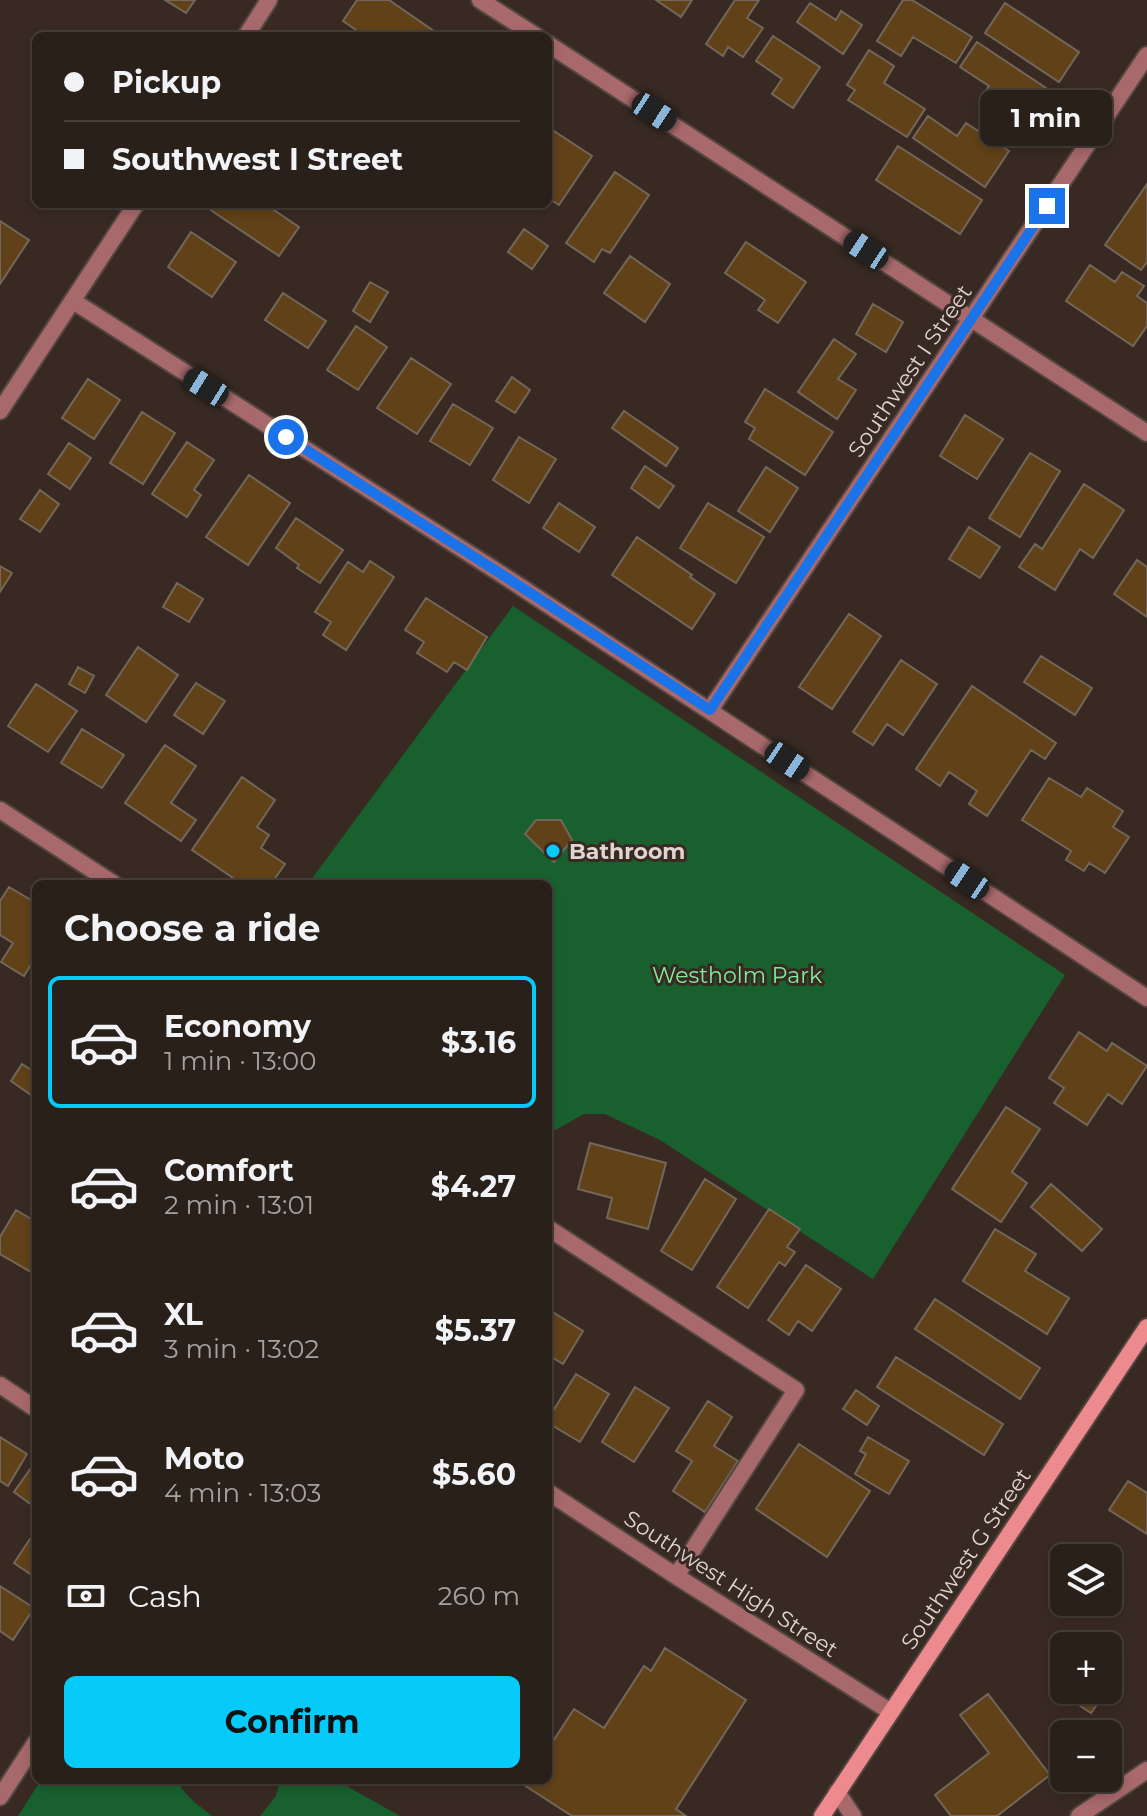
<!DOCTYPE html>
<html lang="en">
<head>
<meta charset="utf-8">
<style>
  :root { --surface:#2a201a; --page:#362d27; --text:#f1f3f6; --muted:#a5a3a2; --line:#463e39; --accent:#06cbf9 }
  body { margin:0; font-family:Montserrat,sans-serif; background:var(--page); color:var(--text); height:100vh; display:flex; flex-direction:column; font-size:30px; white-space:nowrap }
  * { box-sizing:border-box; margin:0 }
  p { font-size:26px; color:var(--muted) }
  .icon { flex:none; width:44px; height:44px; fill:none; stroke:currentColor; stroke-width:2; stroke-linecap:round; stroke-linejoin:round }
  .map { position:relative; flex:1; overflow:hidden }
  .drawer { position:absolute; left:32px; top:880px; width:520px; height:904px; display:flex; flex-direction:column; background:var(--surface); border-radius:12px; box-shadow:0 4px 12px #0003,0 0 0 2px var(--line) }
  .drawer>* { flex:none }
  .top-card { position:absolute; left:32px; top:32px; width:520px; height:176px; border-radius:12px; box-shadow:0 4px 12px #0003,0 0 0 2px var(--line); display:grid; align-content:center; height:176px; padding:0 32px; background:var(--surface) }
  .buttons { position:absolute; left:1050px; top:1544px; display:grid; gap:16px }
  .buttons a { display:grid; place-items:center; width:72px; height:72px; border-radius:12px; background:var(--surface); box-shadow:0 4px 12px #0003,0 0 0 2px var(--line); font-size:40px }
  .end { position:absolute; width:36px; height:36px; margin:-18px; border:10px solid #1a73e8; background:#fff; box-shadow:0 0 0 4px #fff }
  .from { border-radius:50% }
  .bubble { position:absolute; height:56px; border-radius:12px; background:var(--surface); box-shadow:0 4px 12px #0003,0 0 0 2px var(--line); font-size:26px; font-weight:700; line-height:56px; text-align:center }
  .car { position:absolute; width:24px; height:48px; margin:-24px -12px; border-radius:10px; box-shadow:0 0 6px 2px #0007; background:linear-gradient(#222 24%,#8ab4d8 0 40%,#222 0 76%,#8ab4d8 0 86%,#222 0) }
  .top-card b { display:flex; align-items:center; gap:28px; height:76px; font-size:30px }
  .top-card b+b { border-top:2px solid var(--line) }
  .top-card i { width:20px; height:20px; background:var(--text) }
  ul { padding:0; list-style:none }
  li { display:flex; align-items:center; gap:24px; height:132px; margin:0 16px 12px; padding:0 16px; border:4px solid transparent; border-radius:12px }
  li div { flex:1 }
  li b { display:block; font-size:30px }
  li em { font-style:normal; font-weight:700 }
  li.active { border-color:var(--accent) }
  li>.icon { width:72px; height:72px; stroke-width:1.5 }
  h2 { padding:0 32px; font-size:36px; line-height:96px }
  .pay { display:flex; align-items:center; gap:20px; height:88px; padding:0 32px; font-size:30px }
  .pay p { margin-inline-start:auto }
  .button { display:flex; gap:16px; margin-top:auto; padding:16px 32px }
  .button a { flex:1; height:92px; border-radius:12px; background:var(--accent); color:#111; font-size:32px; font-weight:700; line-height:92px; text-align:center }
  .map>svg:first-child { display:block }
  .green { fill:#18612f }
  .building { fill:#614218; stroke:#72675a; stroke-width:2 }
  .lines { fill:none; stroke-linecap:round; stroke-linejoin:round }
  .minor-casing { stroke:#53453f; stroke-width:20 }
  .tertiary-casing { stroke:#53453f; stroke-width:20 }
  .secondary-casing { stroke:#53453f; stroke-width:20 }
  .minor { stroke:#a7696b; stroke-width:16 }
  .tertiary { stroke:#a7696b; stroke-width:16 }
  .secondary { stroke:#ec8a8e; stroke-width:16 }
  .route { stroke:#1a73e8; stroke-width:10 }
  .poi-dot { fill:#06cbf9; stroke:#382a23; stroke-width:3 }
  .labels { text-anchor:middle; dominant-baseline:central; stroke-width:6; stroke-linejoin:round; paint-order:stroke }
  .street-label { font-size:22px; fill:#ded4d0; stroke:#382a23 }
  .poi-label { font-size:22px; font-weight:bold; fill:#ded4d0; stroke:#382a23; text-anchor:start }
  .park-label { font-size:22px; fill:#83ea9a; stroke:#382a23 }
</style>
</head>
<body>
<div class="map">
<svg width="1147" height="1816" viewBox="0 0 1147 1816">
  <rect width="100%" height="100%" fill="#382a23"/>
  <path class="green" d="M 513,606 L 1065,975 L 873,1279 L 660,1140 L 605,1114 L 584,1114 L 548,1134 L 548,884 L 308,884 Z
    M 41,1780 L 182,1780 L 181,1788 L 193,1801 L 212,1816 L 18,1816 Z
    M 280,1780 L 336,1780 L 400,1816 L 260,1816 L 276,1796 Z"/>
  <path class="building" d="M 165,0 L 195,0 L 186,13 Z
    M 357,0 L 389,0 L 441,36 L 365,36 L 343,21 Z
    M 656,0 L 692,0 L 681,17 Z
    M 735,0 L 759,0 L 747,18 L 763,28 L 743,57 L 728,47 L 723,56 L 706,44 Z
    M 903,0 L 912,0 L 972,37 L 956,63 L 913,37 L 901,56 L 877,41 Z
    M 810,3 L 836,20 L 841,11 L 862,25 L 843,54 L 797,22 Z
    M 1005,3 L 1079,52 L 1059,82 L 985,33 Z
    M 773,36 L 820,67 L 793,108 L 772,94 L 782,79 L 756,61 Z
    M 977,42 L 1049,90 L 1025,126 L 982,97 L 989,86 L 960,67 Z
    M 869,50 L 894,66 L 884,83 L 925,109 L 907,137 L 848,100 L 855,90 L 847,85 Z
    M 928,116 L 957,136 L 966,123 L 1009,151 L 985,187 L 913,138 Z
    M 554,131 L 592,156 L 559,205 L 548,198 L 548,139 Z
    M 898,146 L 982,200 L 960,234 L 876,180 Z
    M 615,172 L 649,195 L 610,253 L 602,249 L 594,262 L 566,243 Z
    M 1147,184 L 1147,262 L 1141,270 L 1105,245 Z
    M 208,204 L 265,204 L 299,227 L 279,256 L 206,207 Z
    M 0,221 L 29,240 L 0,284 Z
    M 524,229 L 548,246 L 532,269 L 508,252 Z
    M 191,232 L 236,262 L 212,297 L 168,267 Z
    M 746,242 L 806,282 L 778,323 L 758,310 L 765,300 L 725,273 Z
    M 630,256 L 670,284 L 645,322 L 604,293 Z
    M 1090,265 L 1115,282 L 1122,272 L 1144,286 L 1137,296 L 1147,303 L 1147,326 L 1133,346 L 1066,301 Z
    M 370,282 L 388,292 L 370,322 L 353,311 Z
    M 283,293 L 326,321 L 308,348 L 265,320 Z
    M 873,304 L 903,322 L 886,352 L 856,334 Z
    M 356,326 L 387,347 L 358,390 L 327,370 Z
    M 834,339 L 856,354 L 838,379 L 856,390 L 837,419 L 798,392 Z
    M 411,358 L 451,384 L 417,434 L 377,408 Z
    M 512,377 L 530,390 L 515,413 L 496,401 Z
    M 88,379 L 120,400 L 94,439 L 62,418 Z
    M 765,389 L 833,432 L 805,475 L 749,439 L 755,428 L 745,422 Z
    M 453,404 L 493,428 L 470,465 L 430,441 Z
    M 624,411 L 678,448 L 666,466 L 612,428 Z
    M 142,412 L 175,433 L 143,484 L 110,463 Z
    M 965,415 L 1003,439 L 977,479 L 940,456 Z
    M 519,437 L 556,459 L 529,503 L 493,480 Z
    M 187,442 L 214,460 L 194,490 L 201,495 L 187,517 L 152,494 Z
    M 69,443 L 91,458 L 70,489 L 48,474 Z
    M 1030,453 L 1060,471 L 1020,537 L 989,518 Z
    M 645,466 L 674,486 L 659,508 L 631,488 Z
    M 766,467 L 798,488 L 770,532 L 738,511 Z
    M 249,475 L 290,503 L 248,565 L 206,537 Z
    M 1084,484 L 1124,510 L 1093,558 L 1080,549 L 1055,590 L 1019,567 L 1035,544 L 1042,549 Z
    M 40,490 L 59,504 L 40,532 L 20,519 Z
    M 559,503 L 595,527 L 579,552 L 543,528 Z
    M 708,503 L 764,537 L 736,583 L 680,548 Z
    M 296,518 L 343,550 L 320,583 L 297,568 L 299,565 L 276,548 Z
    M 969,527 L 1000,547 L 980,578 L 949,559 Z
    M 637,537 L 692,575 L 690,577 L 715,594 L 692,629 L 612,575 Z
    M 1137,560 L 1147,567 L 1147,617 L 1114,594 Z
    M 370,561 L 394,577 L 346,650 L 323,635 L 331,622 L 315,612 L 348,562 L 363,572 Z
    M 0,566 L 12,573 L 0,592 Z
    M 177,583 L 203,599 L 189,622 L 163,607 Z
    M 426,598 L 487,637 L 467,670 L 454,662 L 447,672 L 417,653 L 424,642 L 405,630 Z
    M 849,614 L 881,636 L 832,709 L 799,687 Z
    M 138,647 L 178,675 L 146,722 L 106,695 Z
    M 1041,656 L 1092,688 L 1075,715 L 1024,682 Z
    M 901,660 L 937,684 L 903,735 L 887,724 L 873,745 L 853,732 Z
    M 78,667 L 94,676 L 85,693 L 69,684 Z
    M 196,683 L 225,701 L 203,734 L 174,715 Z
    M 36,684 L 77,711 L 48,752 L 8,726 Z
    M 972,686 L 1056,743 L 1045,759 L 1031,750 L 987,816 L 969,804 L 977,791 L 949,772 L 940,786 L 916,769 Z
    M 82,729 L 124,755 L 102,788 L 61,763 Z
    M 165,745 L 196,766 L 171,803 L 196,820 L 181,841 L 125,803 Z
    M 242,777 L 275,800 L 257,827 L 269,835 L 261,848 L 285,864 L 271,884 L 242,884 L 192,850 Z
    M 1049,778 L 1081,797 L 1087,788 L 1123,811 L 1113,827 L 1129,837 L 1105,873 L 1089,863 L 1084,871 L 1066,860 L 1071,851 L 1022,820 Z
    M 536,820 L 561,820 L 572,840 L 554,862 L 525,834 Z
    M 9,887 L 36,903 L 36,956 L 24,976 L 1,962 L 13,943 L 0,935 L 0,901 Z
    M 1079,1032 L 1107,1051 L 1112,1043 L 1147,1066 L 1122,1104 L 1108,1094 L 1087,1125 L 1054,1103 L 1064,1088 L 1049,1078 Z
    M 22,1064 L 36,1073 L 36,1087 L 31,1095 L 11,1081 Z
    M 1006,1107 L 1040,1129 L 1012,1172 L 1027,1183 L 1001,1222 L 952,1189 Z
    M 590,1143 L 666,1163 L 648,1229 L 607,1218 L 612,1198 L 578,1189 Z
    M 705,1179 L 736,1199 L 692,1270 L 661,1251 Z
    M 1051,1184 L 1102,1229 L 1082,1251 L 1031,1207 Z
    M 769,1209 L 800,1229 L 787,1247 L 795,1252 L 785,1266 L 779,1262 L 748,1308 L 717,1287 Z
    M 16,1210 L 36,1222 L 36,1275 L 0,1254 L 0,1237 Z
    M 995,1229 L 1036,1254 L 1025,1271 L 1069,1298 L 1047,1334 L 963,1281 Z
    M 806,1265 L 841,1289 L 812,1331 L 798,1321 L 789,1335 L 768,1320 Z
    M 935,1299 L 1040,1368 L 1020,1399 L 915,1329 Z
    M 548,1309 L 583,1331 L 563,1364 L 548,1355 Z
    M 896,1357 L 1003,1424 L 984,1455 L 877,1387 Z
    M 576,1374 L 609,1394 L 580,1442 L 548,1423 L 548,1419 Z
    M 635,1387 L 669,1408 L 634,1462 L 602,1442 Z
    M 856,1390 L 879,1406 L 867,1425 L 843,1409 Z
    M 708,1401 L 732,1417 L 714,1446 L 738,1461 L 705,1512 L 673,1491 L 692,1461 L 676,1451 Z
    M 0,1437 L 27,1454 L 8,1486 L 0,1481 Z
    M 868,1437 L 909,1461 L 889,1494 L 855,1474 L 866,1454 L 860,1451 Z
    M 799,1444 L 870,1491 L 827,1557 L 756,1509 Z
    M 36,1461 L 36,1508 L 14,1492 Z
    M 1128,1481 L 1147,1493 L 1147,1534 L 1109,1510 Z
    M 36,1530 L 36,1578 L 14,1563 Z
    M 0,1586 L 34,1608 L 13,1640 L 0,1631 Z
    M 665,1648 L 746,1700 L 676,1809 L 686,1816 L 572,1816 L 524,1785 L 528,1780 L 548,1780 L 548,1749 L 574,1709 L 604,1728 L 644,1666 L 651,1671 Z
    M 1064,1670 L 1064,1690 L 1107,1690 L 1091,1713 L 1052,1687 Z
    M 988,1694 L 1050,1775 L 997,1816 L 951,1816 L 935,1795 L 989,1753 L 960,1715 Z"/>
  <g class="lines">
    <defs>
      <path id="minor" d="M 246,36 L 269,0
        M 73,301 L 498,572 L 1147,998
        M 0,411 L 136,204
        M 710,710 L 1147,55
        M 0,810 L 114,884
        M 548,1228 L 796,1390 L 676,1576
        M 0,1385 L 36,1409
        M 548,1492 L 676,1576 L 891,1712
        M 837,1792 L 853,1816
        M 0,1797 L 36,1742
        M 1079,1816 L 1147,1770"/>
      <path id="tertiary" d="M 480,0 L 536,36
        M 548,44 L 1147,433"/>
      <path id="secondary" d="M 822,1816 L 1147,1327"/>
    </defs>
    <use href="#minor" class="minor-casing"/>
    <use href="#tertiary" class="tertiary-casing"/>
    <use href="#secondary" class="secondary-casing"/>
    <use href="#minor" class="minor"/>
    <use href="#tertiary" class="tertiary"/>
    <use href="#secondary" class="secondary"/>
  </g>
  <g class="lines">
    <path class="route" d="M 286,437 L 498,572 L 710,710 L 1047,206"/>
  </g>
  <circle class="poi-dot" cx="553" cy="851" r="8"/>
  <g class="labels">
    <g class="street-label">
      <text transform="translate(910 371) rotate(-56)">Southwest I Street</text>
      <text transform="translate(966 1559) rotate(-56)">Southwest G Street</text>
      <text transform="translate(731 1584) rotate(33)">Southwest High Street</text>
    </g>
    <g class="poi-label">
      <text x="569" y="851">Bathroom</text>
    </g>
    <g class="park-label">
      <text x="737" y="975">Westholm Park</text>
    </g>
  </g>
</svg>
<div class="buttons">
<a><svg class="icon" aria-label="layers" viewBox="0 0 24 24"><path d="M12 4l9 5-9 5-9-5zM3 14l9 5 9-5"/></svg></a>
<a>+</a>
<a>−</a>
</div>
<i class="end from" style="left:286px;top:437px"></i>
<i class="end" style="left:1047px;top:206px"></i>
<div class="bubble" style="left:980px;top:90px;width:132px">1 min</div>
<i class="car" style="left:654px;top:112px;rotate:123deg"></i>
<i class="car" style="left:866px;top:250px;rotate:303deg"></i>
<i class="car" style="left:206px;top:387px;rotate:302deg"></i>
<i class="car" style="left:787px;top:761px;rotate:124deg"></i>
<i class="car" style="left:967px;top:880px;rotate:304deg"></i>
<div class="top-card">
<b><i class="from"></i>Pickup</b>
<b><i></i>Southwest I Street</b>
</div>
<section class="drawer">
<h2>Choose a ride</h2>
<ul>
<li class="active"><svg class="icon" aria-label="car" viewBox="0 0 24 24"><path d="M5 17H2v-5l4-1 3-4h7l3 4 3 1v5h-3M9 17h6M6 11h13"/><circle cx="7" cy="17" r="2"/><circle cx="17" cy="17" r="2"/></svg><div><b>Economy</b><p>1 min · 13:00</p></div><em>$3.16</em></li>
<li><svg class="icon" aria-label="car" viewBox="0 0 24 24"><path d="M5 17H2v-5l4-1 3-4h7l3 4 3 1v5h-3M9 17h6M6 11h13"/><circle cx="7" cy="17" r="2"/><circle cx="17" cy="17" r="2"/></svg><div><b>Comfort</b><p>2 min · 13:01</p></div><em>$4.27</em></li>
<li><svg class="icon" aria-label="car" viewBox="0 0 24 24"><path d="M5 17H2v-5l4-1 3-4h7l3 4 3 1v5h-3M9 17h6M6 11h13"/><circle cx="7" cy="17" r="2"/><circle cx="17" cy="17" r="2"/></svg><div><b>XL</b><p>3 min · 13:02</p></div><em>$5.37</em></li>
<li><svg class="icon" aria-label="car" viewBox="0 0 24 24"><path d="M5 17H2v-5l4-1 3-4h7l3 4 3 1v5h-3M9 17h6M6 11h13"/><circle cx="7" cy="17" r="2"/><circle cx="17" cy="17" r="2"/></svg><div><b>Moto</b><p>4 min · 13:03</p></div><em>$5.60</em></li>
</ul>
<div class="pay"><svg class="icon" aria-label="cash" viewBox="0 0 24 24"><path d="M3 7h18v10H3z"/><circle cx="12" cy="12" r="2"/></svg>Cash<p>260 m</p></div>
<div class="button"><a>Confirm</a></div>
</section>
</div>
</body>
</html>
